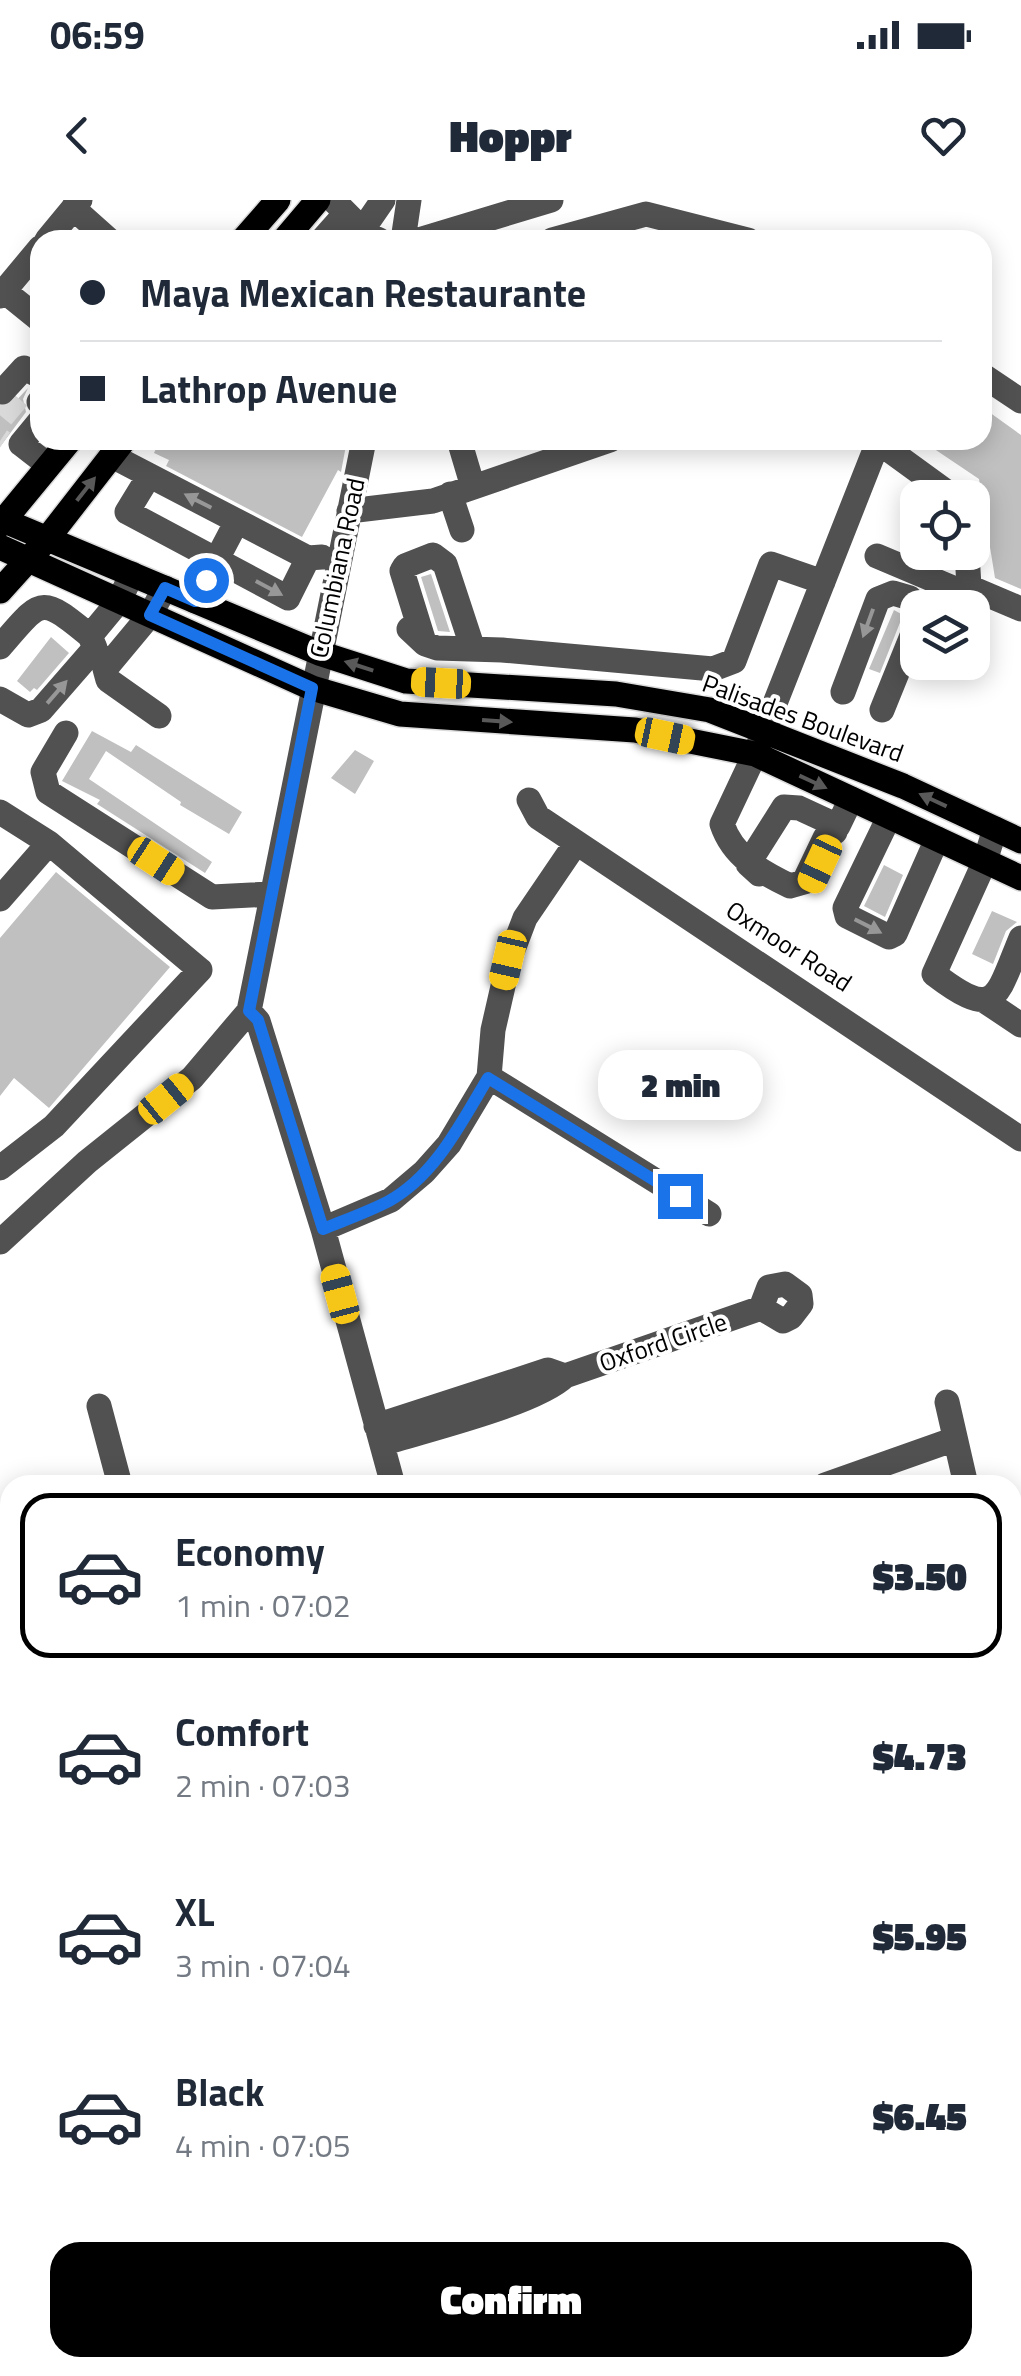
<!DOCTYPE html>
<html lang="en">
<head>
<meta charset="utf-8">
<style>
  :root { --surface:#fff; --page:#f6f6f7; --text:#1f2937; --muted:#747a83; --line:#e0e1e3; --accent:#000 }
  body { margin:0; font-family:"Titillium Web",sans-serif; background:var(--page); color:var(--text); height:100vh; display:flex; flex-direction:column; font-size:38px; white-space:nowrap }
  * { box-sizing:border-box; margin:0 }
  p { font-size:32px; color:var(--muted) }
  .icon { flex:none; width:55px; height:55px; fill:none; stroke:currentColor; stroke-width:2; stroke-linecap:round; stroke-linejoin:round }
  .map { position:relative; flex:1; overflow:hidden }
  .drawer { position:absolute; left:0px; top:1275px; width:1022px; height:902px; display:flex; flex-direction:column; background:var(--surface); border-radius:30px 30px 0 0; box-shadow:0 5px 25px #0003 }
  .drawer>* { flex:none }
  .banner { position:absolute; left:30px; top:30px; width:962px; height:220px; border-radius:30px; box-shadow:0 5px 25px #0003; display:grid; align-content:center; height:220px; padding:0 50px; background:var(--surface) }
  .controls { position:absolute; left:900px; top:280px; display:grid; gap:20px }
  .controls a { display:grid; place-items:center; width:90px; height:90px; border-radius:20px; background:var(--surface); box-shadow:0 5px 25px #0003; font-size:50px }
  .end { position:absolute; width:45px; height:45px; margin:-22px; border:12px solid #1a73e8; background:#fff; box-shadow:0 0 0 5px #fff }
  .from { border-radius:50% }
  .bubble { position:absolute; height:70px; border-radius:30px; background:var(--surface); box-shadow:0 5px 25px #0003; font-size:32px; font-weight:800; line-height:70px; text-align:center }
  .car { position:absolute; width:30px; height:60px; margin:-30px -15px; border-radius:12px; box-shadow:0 0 8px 2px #0007; background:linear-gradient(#f5c518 24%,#345 0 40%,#f5c518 0 76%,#345 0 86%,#f5c518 0) }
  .banner b { display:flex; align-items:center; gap:35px; height:95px; font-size:38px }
  .banner b+b { border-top:2px solid var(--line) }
  .banner i { width:25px; height:25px; background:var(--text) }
  ul { padding:18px 0 0; list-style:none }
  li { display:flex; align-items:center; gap:30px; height:165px; margin:0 20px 15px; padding:0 30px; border:5px solid transparent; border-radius:30px }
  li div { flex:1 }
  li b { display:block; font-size:38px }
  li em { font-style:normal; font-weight:800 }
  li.active { border-color:var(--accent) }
  li>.icon { width:90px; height:90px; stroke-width:1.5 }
  .cta { display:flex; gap:20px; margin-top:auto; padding:20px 50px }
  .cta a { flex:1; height:115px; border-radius:30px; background:var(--accent); color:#fff; font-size:40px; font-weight:800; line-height:115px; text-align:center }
  .status { display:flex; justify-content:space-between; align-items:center; height:70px; padding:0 50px; background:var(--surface); direction:ltr }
  .status svg { height:28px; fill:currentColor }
  header { display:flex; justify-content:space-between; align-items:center; height:130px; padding:0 50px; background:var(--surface); font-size:45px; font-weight:800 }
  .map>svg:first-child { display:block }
  .building { fill:#c0c0c0 }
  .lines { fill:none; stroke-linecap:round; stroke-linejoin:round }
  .minor-tunnel { stroke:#d9d9d9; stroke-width:25; stroke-dasharray:25 12; stroke-linecap:butt }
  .major-casing { stroke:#dbdbdb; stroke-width:28 }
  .minor { stroke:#515151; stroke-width:25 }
  .major { stroke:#000; stroke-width:25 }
  .oneway { fill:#595959 }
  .oneway2 { fill:#979797 }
  .route { stroke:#1a73e8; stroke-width:12 }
  .labels { text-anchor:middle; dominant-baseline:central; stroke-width:8; stroke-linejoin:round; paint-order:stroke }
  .street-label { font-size:25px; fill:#000; stroke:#fff }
</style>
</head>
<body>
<div class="status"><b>06:59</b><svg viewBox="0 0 49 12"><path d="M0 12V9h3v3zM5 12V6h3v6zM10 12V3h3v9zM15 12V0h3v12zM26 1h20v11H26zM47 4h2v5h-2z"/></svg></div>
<header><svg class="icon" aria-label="back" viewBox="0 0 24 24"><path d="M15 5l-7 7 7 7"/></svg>Hoppr<svg class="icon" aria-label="heart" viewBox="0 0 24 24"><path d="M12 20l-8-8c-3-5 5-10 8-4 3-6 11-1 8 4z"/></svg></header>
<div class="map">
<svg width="1021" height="2176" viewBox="0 0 1021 2176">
  <rect width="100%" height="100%" fill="#fff"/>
  <path class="building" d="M 28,188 L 23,199 L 26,212 L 0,247 L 0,208 L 13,204 Z
    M 982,207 L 1021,235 L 1021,389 L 995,378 L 979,279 L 921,240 L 982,240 Z
    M 160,240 L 347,240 L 341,272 L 338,270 L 302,337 L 166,266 L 169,260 L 154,253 Z
    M 431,374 L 450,432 L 438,431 L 421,377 Z
    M 894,410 L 903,415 L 880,473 L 869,469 Z
    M 51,437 L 69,453 L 37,490 L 34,488 L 30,492 L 17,481 Z
    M 92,531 L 131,552 L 136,545 L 242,612 L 229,634 L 180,605 L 181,602 L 106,551 L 89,579 L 212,662 L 205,673 L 97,604 L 100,600 L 62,581 Z
    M 355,550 L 374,561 L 355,594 L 331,578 Z
    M 884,665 L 903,675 L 885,717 L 864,706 Z
    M 56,672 L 170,767 L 49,908 L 14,878 L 0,896 L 0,738 Z
    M 992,711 L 1017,722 L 1006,731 L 993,764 L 972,754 Z"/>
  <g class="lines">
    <path class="minor-tunnel" d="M 0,199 L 24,219
      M 0,241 L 3,243"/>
    <defs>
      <path id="major" d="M 243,40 L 278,0
        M 284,40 L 318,0
        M 0,319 L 319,453 L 406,481 L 616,494 L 710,510 L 903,586 L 1021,641
        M 0,325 L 70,240
        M 0,347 L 312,488 L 400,514 L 635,530 L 755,554 L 1021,678
        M 0,391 L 47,339 L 124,240"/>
    </defs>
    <use href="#major" class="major-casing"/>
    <path class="minor" d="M 333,0 L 368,35 L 379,40
      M 73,8 L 109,40
      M 363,29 L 383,0
      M 47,40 L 80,0
      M 322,40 L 346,13
      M 403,40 L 409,0
      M 419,40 L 551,0
      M 552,40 L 646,14 L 748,40
      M 4,91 L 40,120
      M 0,96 L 40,48
      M 982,175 L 1021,201
      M 2,192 L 24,168 L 40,176
      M 39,202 L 40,203
      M 40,221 L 21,244 L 48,265
      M 459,240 L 473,287
      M 878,242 L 955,298
      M 112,256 L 308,358 L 322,357
      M 149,276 L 127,312 L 288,398 L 308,358
      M 450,294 L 462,330
      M 349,311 L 433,301 L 610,240
      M 967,352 L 969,387 L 1021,409
      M 877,356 L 967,394
      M 195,401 L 237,321
      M 409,429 L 425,444 L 437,448 L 502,450 L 713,469 L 734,461 L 771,364 L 823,382
      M 424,442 L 402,371 L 405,366 L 433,355 L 445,364 L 473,449
      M 0,447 C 42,399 39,394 90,436 L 119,401 L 132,374
      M 843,492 L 878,399 L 893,393 L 910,398 L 919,408
      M 0,499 L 28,515 L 41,510 L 95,448 L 90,436
      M 882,510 L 918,421
      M 159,516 L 108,480 L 105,469 L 150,415 L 165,388
      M 66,533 L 43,572 L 48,592 L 212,697 L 271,694
      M 529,600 L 538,617 L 1021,939
      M 0,612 L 49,643 L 0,699
      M 889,617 L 845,708 L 847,716 L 889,737 L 895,734 L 937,639
      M 995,629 L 985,661 L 934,774 C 997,822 996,798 1021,738
      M 835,632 L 825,638 L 804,682 L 790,686 C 761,672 733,657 722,624 L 755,554 L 878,242 L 876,240
      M 759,674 L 748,664 L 784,607 L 799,608 L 838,626 L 851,599
      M 985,801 L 1021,825
      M 249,811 L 258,821 L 323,1029 L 393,1285
      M 489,877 L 709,1014
      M 0,968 L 54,926 L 200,770 L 49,643
      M 323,1029 L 391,1000 L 424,972 L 449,944 L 489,877 L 493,830 L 509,760 L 525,718 L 576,643
      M 0,1042 L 87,962 L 192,878 L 249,811 L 364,240
      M 785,1084 L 800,1095 L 801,1104 L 791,1117 L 783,1121 L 761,1108 L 769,1087 Z
      M 947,1202 L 966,1285
      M 99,1206 L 120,1285
      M 376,1226 L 548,1170 L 565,1176
      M 382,1244 C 425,1230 536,1204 565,1176 L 761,1108
      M 825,1285 L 955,1239
      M 1012,1436 L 1021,1463
      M 1012,1495 L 1021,1492
      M 1012,1642 L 1021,1639
      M 0,1737 L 10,1737
      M 1012,1786 L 1021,1784
      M 1012,1862 L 1021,1889
      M 0,2005 L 10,2005
      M 1012,2135 L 1021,2133
      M 0,2148 L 10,2148
      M 569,2168 L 594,2176
      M 260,2176 L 262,2168
      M 397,2176 L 399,2168
      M 771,2176 L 798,2168"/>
    <use href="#major" class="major"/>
  </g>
  <defs><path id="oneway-solid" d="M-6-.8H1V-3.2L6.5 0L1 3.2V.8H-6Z" transform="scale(2.5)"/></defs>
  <g class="oneway">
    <use href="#oneway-solid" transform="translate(86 289) rotate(-52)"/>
    <use href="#oneway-solid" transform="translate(359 466) rotate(-162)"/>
    <use href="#oneway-solid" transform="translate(497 521) rotate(4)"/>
    <use href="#oneway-solid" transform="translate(813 582) rotate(25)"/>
    <use href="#oneway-solid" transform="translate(933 600) rotate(-155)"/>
  </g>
  <g class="oneway2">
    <use href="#oneway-solid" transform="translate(198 301) rotate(-153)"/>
    <use href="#oneway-solid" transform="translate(269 388) rotate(28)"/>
    <use href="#oneway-solid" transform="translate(868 423) rotate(110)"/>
    <use href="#oneway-solid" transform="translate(57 492) rotate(-49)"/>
    <use href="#oneway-solid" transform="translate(868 726) rotate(27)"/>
  </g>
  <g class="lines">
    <path class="route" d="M 206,380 L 195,401 L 165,388 L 150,415 L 312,488 L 249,811 L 258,820 L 323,1029 C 345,1020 368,1012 389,1001 C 436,975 462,921 488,878 L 680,996"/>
  </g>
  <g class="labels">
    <g class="street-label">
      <text transform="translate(337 368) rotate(-78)">Columbiana Road</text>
      <text transform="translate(803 518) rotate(20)">Palisades Boulevard</text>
      <text transform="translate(789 746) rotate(33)">Oxmoor Road</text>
      <text transform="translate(663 1142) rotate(-19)">Oxford Circle</text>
    </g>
  </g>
</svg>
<div class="controls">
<a><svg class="icon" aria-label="locate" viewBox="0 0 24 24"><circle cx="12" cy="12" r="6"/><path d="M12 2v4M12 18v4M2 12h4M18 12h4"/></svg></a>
<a><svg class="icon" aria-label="layers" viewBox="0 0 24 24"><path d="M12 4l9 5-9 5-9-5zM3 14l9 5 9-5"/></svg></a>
</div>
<i class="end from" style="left:206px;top:380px"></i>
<i class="end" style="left:680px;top:996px"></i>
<div class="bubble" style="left:598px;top:850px;width:165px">2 min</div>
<i class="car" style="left:441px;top:483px;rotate:273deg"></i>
<i class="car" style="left:665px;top:536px;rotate:102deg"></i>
<i class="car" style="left:156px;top:661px;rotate:123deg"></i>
<i class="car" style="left:820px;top:664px;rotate:205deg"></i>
<i class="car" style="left:508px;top:760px;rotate:193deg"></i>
<i class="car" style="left:166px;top:899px;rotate:51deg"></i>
<i class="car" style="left:340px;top:1094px;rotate:345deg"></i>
<div class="banner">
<b><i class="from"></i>Maya Mexican Restaurante</b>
<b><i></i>Lathrop Avenue</b>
</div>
<section class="drawer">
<ul>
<li class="active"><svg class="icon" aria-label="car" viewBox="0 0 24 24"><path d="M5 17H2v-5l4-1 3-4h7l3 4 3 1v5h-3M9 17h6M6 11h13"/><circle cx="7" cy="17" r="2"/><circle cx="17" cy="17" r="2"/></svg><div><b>Economy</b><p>1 min · 07:02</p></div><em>$3.50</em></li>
<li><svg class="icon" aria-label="car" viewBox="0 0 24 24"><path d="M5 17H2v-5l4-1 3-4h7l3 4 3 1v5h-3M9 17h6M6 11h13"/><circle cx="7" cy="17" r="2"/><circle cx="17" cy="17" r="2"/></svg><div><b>Comfort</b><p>2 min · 07:03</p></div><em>$4.73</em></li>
<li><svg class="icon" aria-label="car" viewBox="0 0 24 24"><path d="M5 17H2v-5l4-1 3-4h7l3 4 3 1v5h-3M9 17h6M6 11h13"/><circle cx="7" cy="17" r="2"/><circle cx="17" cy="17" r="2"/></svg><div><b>XL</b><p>3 min · 07:04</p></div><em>$5.95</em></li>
<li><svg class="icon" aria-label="car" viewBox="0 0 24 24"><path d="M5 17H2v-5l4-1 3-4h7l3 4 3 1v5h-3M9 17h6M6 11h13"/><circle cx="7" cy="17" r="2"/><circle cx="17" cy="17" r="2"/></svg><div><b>Black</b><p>4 min · 07:05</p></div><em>$6.45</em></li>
</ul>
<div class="cta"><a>Confirm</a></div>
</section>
</div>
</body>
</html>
